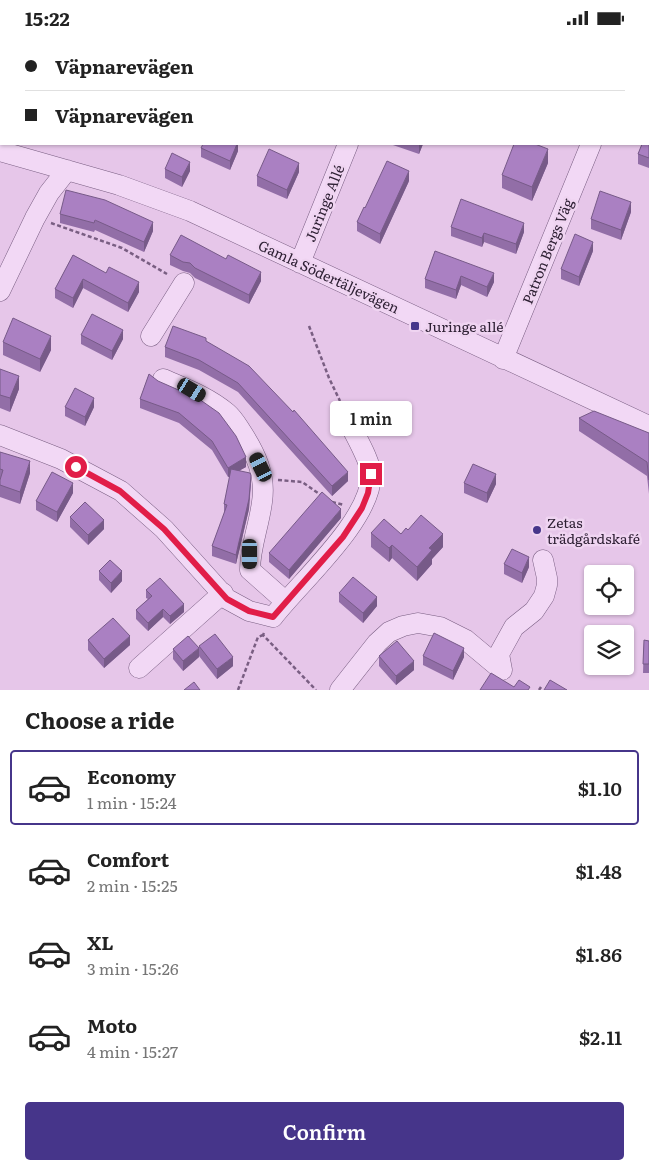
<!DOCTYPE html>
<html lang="en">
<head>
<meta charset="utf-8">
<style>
  :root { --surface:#fff; --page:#f2f2f2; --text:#222; --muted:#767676; --line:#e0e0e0; --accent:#46358a }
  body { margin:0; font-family:Literata,serif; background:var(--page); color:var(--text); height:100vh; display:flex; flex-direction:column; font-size:19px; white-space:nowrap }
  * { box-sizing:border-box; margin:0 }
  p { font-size:16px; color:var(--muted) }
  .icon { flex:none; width:28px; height:28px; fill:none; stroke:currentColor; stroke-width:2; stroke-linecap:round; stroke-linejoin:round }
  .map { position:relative; height:655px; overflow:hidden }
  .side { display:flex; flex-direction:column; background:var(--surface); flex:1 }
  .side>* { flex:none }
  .hud { position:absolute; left:0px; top:0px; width:650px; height:110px; box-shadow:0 1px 4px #0004; display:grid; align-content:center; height:110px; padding:0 25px; background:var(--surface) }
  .controls { position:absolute; left:584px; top:530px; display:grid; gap:10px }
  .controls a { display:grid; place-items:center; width:50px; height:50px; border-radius:5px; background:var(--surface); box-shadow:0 1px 4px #0004; font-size:25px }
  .end { position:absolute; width:22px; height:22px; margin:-11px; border:6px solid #e11d48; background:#fff; box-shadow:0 0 0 2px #fff }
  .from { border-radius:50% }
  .bubble { position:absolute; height:35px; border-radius:5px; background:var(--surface); box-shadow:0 1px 4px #0004; font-size:16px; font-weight:600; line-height:35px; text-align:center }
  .car { position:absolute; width:15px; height:30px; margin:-15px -8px; border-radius:6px; box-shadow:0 0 4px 1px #0007; background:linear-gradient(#222 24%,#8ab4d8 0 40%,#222 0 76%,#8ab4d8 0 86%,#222 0) }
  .hud b { display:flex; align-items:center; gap:18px; height:48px; font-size:19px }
  .hud b+b { border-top:1px solid var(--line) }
  .hud i { width:12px; height:12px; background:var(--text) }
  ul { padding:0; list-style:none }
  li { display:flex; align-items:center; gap:15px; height:75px; margin:0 10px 8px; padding:0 15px; border:2px solid transparent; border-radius:5px }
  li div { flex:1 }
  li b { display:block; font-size:19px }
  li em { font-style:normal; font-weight:600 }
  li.on { border-color:var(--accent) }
  li>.icon { width:45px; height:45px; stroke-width:1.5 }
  h2 { padding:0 25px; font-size:22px; line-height:60px }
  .button { display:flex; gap:10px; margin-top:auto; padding:10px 25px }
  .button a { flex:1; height:58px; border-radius:5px; background:var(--accent); color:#fff; font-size:20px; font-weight:600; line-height:58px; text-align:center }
  .status { display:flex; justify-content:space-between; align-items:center; height:35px; padding:0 25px; background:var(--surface); direction:ltr }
  .status svg { height:14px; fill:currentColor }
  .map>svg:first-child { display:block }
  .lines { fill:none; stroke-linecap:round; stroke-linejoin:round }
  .minor-casing { stroke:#795e82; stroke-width:21 }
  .path { stroke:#795e82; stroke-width:2.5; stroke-dasharray:4 2.5; stroke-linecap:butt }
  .minor { stroke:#f2d8f5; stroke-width:20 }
  .wall { fill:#926ea7 }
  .shaded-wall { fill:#775a88 }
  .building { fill:#aa80c2; stroke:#775a88 }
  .route { stroke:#e11d48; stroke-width:6 }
  .poi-dot { fill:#46358a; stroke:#efd4f1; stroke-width:2 }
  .labels { text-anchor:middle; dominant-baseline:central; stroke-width:5; stroke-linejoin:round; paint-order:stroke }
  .street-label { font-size:14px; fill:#2e2034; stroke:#efd4f1 }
  .poi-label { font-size:14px; fill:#2e2034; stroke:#efd4f1; text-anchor:start }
</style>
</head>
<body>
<div class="status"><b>15:22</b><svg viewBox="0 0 49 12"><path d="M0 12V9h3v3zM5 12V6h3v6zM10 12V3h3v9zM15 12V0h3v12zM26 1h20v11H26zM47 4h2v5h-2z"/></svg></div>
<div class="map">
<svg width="649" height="655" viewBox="0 0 649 655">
  <rect width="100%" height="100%" fill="#e6c6e9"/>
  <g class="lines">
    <defs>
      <path id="minor" d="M 393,1 L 393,0
        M 635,1 L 636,0
        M 0,116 L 119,150 L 190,176 L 649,391
        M 300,228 L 348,109
        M 0,256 L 35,183 L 49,158 L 67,135
        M 151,301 L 184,248
        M 503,324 L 591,109
        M 163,344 C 186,354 208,362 227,378 C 233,383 237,390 241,396 C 256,419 266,440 262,467 C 259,491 250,512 250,535 L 285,566
        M 0,400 L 61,424 L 121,456 L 164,494 L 227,564 L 249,576 L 273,582 C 301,546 371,485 371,440 C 371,425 352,396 346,381
        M 139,633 L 223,558
        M 502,635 L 499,619 L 514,592 L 534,576 L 544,561 L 547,550 L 547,543 L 543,525
        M 340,655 L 377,608 L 389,597 L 403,591 L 418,588 L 440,592 L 466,605 L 502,635"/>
    </defs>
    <use href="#minor" class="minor-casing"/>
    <path class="path" d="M 51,188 L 122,213 L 167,239
      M 309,291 L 329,343 L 340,366
      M 278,445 L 302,447 L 321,460
      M 332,467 L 344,470
      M 264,598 L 263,600 L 316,655
      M 238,655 L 258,602 L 263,600
      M 539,655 L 541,652"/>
    <use href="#minor" class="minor"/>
  </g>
  <path class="wall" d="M 183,0 L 226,0 L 226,1 L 184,1 Z
    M 649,92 L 649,133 L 638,129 L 638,119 Z
    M 238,109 L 238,116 L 230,135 L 201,122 L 201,113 Z
    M 390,109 L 423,109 L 419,119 Z
    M 548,128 L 532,166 L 502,153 L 502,140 Z
    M 165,134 L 190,136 L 182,152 L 165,143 Z
    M 299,137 L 287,164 L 257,151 L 257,141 Z
    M 409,146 L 380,209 L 357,196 L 357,187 L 365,173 Z
    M 631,177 L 621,205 L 591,194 L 591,184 Z
    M 60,179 L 153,196 L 144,217 L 95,195 L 94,197 L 60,188 Z
    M 451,192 L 524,197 L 516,219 L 484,207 L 482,212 L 451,201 Z
    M 435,216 L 494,247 L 487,262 L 461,250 L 456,264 L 425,253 L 425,244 Z
    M 593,216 L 579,251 L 561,244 L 561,234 Z
    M 73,220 L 139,257 L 128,277 L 83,253 L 73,273 L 55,263 L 55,254 Z
    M 170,220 L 261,246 L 249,269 L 195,243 L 190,238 L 183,236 L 170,230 Z
    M 81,300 L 123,304 L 112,325 L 81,309 Z
    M 206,306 L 348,446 L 332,461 L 238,357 L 199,335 L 165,322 L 165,312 Z
    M 3,307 L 51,315 L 40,337 L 3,320 Z
    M 0,334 L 19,354 L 10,377 L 0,373 Z
    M 149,339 L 246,432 L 240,435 L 251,449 L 249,474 L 236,529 L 212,521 L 212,511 L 224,479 L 224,469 L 230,441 L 228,442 L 212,415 L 179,388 L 140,373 L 140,364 Z
    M 65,372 L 94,372 L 85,391 L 65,381 Z
    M 579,383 L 649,398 L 649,459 L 647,441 L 579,396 Z
    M 0,417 L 30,438 L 20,469 L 0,462 Z
    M 464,448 L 496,449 L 487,468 L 464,458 Z
    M 73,458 L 57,487 L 36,475 L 36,466 Z
    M 70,482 L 104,494 L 88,510 L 70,492 Z
    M 341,483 L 289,544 L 269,527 L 269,518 Z
    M 408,495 L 443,512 L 432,524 L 432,529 L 417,546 L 392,523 L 389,527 L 371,512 L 371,498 L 401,499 Z
    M 504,529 L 529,532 L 522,548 L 504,539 Z
    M 99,536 L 122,546 L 111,558 L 99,545 Z
    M 146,555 L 184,577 L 170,589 L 163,582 L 148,596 L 136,584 L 136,575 L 148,564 L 146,563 Z
    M 339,558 L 377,571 L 363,588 L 339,567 Z
    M 88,605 L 130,610 L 104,633 L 88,615 Z
    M 644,605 L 649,606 L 649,638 L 643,638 Z
    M 199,611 L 233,631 L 217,644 L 199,621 Z
    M 173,614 L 199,622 L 183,636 L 173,624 Z
    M 379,621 L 414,635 L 396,650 L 379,631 Z
    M 423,621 L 464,622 L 453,645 L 423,630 Z"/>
  <path class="shaded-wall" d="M 219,0 L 226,0 L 226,1 L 218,1 Z
    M 237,109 L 238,109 L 238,116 L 230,135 L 230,126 Z
    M 420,109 L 423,109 L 419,119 L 419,110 Z
    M 548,114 L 548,128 L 532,166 L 532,152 Z
    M 190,127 L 190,136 L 182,152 L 182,142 Z
    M 299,128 L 299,137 L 287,164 L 287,155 Z
    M 409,136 L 409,146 L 380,209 L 380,199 Z
    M 631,167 L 631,177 L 621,205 L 621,195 Z
    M 153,187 L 153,196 L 144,217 L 144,207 Z
    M 524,188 L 524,197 L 516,219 L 516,209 Z
    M 484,198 L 484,207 L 482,212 L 482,203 Z
    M 593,207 L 593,216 L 579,251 L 579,242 Z
    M 261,237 L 261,246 L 249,269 L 249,260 Z
    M 494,238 L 494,247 L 487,262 L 487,252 Z
    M 461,241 L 461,250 L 456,264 L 456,255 Z
    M 83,244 L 83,253 L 73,273 L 73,263 Z
    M 139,247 L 139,257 L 128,277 L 128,268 Z
    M 123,295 L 123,304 L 112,325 L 112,316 Z
    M 51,301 L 51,315 L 40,337 L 40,324 Z
    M 19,341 L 19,354 L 10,377 L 10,363 Z
    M 94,363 L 94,372 L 85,391 L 85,382 Z
    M 246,422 L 246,432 L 228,442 L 228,433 Z
    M 30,426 L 30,438 L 20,469 L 20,457 Z
    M 348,437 L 348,446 L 332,461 L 332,451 Z
    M 496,439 L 496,449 L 487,468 L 487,458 Z
    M 251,440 L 249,474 L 236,529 L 236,520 Z
    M 73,448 L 73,458 L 57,487 L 57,477 Z
    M 341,474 L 341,483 L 289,544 L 289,535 Z
    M 104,485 L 104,494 L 88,510 L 88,500 Z
    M 443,499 L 443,512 L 432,524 L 432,529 L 417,546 L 417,532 L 429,513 Z
    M 392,510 L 392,523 L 389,527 L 389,513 Z
    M 529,522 L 529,532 L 522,548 L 522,538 Z
    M 122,536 L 122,546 L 111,558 L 111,548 Z
    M 377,562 L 377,571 L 363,588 L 363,578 Z
    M 184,569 L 184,577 L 170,589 L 170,581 Z
    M 163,574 L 163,582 L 148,596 L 148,588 Z
    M 130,601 L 130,610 L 104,633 L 104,624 Z
    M 199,613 L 199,622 L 183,636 L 183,626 Z
    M 464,613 L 464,622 L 453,645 L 453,636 Z
    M 233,622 L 233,631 L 217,644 L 217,634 Z
    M 414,626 L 414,635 L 396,650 L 396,641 Z"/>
  <path class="building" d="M 192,0 L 219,0 L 218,1 L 193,1 Z
    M 438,0 L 452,0 L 455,1 L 437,1 Z
    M 548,0 L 591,0 L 590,1 L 548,1 Z
    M 649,92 L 649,123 L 638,119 L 642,109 L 649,109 Z
    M 203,109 L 237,109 L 230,126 L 201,113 Z
    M 514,109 L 535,109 L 548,114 L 532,152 L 502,140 Z
    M 269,114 L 299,128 L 287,155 L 257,141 Z
    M 172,118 L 190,127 L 182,142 L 165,134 Z
    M 387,126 L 409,136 L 380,199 L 357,187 L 364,172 L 365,173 Z
    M 66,155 L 105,165 L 153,187 L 144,207 L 95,185 L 94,188 L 60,179 Z
    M 600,156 L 631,167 L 621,195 L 591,184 Z
    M 461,164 L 524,188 L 516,209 L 484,198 L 482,203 L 451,192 Z
    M 575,199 L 593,207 L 579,242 L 561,234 Z
    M 181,200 L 226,224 L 228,220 L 261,237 L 249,260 L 195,233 L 190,228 L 183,227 L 170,220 Z
    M 435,216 L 494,238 L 487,252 L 461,241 L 456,255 L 425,244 Z
    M 73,220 L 106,238 L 109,232 L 139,247 L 128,268 L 83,244 L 73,263 L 55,254 Z
    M 92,279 L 123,295 L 112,316 L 81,300 Z
    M 13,283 L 51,301 L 40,324 L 3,307 Z
    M 173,291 L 206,303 L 206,306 L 249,331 L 293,377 L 294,375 L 348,437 L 332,451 L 238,348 L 199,325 L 165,312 Z
    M 0,334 L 19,341 L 10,363 L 0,360 Z
    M 149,339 L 158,346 L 199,364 L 219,378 L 236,401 L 246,422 L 228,433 L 212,406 L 179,378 L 140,364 Z
    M 75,353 L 94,363 L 85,382 L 65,372 Z
    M 594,376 L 649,398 L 649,445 L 647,427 L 579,383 Z
    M 0,417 L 30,426 L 20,457 L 0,450 L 0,445 L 3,435 L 0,434 Z
    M 473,429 L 496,439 L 487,458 L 464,448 Z
    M 231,434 L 250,438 L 251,440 L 249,464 L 236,520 L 212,511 L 227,470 L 224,469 Z
    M 52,437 L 73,448 L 57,477 L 36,466 Z
    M 322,457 L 341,474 L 289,535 L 269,518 Z
    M 85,467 L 104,485 L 88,500 L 70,482 Z
    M 421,480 L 443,499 L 429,513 L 432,515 L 417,532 L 392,510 L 389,513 L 371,498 L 384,484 L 401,499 L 406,493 L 408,495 Z
    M 512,514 L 529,522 L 522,538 L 504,529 Z
    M 110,525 L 122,536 L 111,548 L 99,536 Z
    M 353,542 L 377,562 L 363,578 L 339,558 Z
    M 160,543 L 184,569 L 170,581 L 163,574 L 148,588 L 136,575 L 152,561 L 146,555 Z
    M 113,583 L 130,601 L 104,624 L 88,605 Z
    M 434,598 L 464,613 L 453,636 L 423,621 Z
    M 215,599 L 233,622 L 217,634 L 199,611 Z
    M 188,601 L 199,613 L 183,626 L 173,614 Z
    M 644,605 L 649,606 L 649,629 L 643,629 Z
    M 397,606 L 414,626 L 396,641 L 379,621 Z
    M 491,638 L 514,652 L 519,645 L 530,652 L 528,655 L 480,655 Z
    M 550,645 L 567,655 L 544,655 Z
    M 194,647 L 200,655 L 184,655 Z"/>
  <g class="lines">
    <path class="route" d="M 76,432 L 120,456 L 164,494 L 227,564 L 249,576 L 273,582 L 343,502 L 362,473 L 368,458 L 371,439"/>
  </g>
  <g class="poi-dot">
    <rect x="410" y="286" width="10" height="10" rx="2.5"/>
    <circle cx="537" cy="495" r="5"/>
  </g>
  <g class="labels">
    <g class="street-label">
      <text transform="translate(324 168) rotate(-68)">Juringe Allé</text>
      <text transform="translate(547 216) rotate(-68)">Patron Bergs Väg</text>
      <text transform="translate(329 241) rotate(25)">Gamla Södertäljevägen</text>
    </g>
    <g class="poi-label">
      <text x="425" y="291">Juringe allé</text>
      <text x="547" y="487">Zetas<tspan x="547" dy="16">trädgårdskafé</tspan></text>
    </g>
  </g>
</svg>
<div class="controls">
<a><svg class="icon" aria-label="locate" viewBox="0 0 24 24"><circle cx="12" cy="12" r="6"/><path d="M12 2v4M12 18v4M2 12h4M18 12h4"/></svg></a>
<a><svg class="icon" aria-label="layers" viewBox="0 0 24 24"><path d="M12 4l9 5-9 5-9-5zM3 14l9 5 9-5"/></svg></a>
</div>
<i class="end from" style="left:76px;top:432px"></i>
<i class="end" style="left:371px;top:439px"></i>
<div class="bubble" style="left:330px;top:366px;width:82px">1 min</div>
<i class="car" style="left:192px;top:355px;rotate:121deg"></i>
<i class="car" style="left:261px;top:432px;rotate:334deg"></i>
<i class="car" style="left:250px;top:519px;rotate:180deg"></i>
<div class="hud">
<b><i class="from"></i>Väpnarevägen</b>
<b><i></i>Väpnarevägen</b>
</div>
</div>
<section class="side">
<h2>Choose a ride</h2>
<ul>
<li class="on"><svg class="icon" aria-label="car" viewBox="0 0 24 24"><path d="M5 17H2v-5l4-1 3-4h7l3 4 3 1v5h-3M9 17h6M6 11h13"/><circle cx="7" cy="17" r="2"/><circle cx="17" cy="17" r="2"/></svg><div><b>Economy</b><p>1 min · 15:24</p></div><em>$1.10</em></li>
<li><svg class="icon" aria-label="car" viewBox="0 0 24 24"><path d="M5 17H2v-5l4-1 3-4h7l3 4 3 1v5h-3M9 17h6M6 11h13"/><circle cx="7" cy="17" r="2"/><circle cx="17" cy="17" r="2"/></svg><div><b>Comfort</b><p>2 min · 15:25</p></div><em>$1.48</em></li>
<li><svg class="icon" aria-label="car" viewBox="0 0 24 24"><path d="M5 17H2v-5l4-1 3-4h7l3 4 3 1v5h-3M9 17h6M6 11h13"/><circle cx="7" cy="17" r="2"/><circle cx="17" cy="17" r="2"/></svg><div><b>XL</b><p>3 min · 15:26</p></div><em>$1.86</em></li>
<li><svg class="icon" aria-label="car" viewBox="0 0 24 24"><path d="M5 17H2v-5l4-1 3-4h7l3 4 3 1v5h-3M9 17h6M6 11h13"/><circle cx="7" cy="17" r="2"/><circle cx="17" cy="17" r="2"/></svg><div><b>Moto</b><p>4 min · 15:27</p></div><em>$2.11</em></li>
</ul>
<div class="button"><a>Confirm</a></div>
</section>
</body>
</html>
